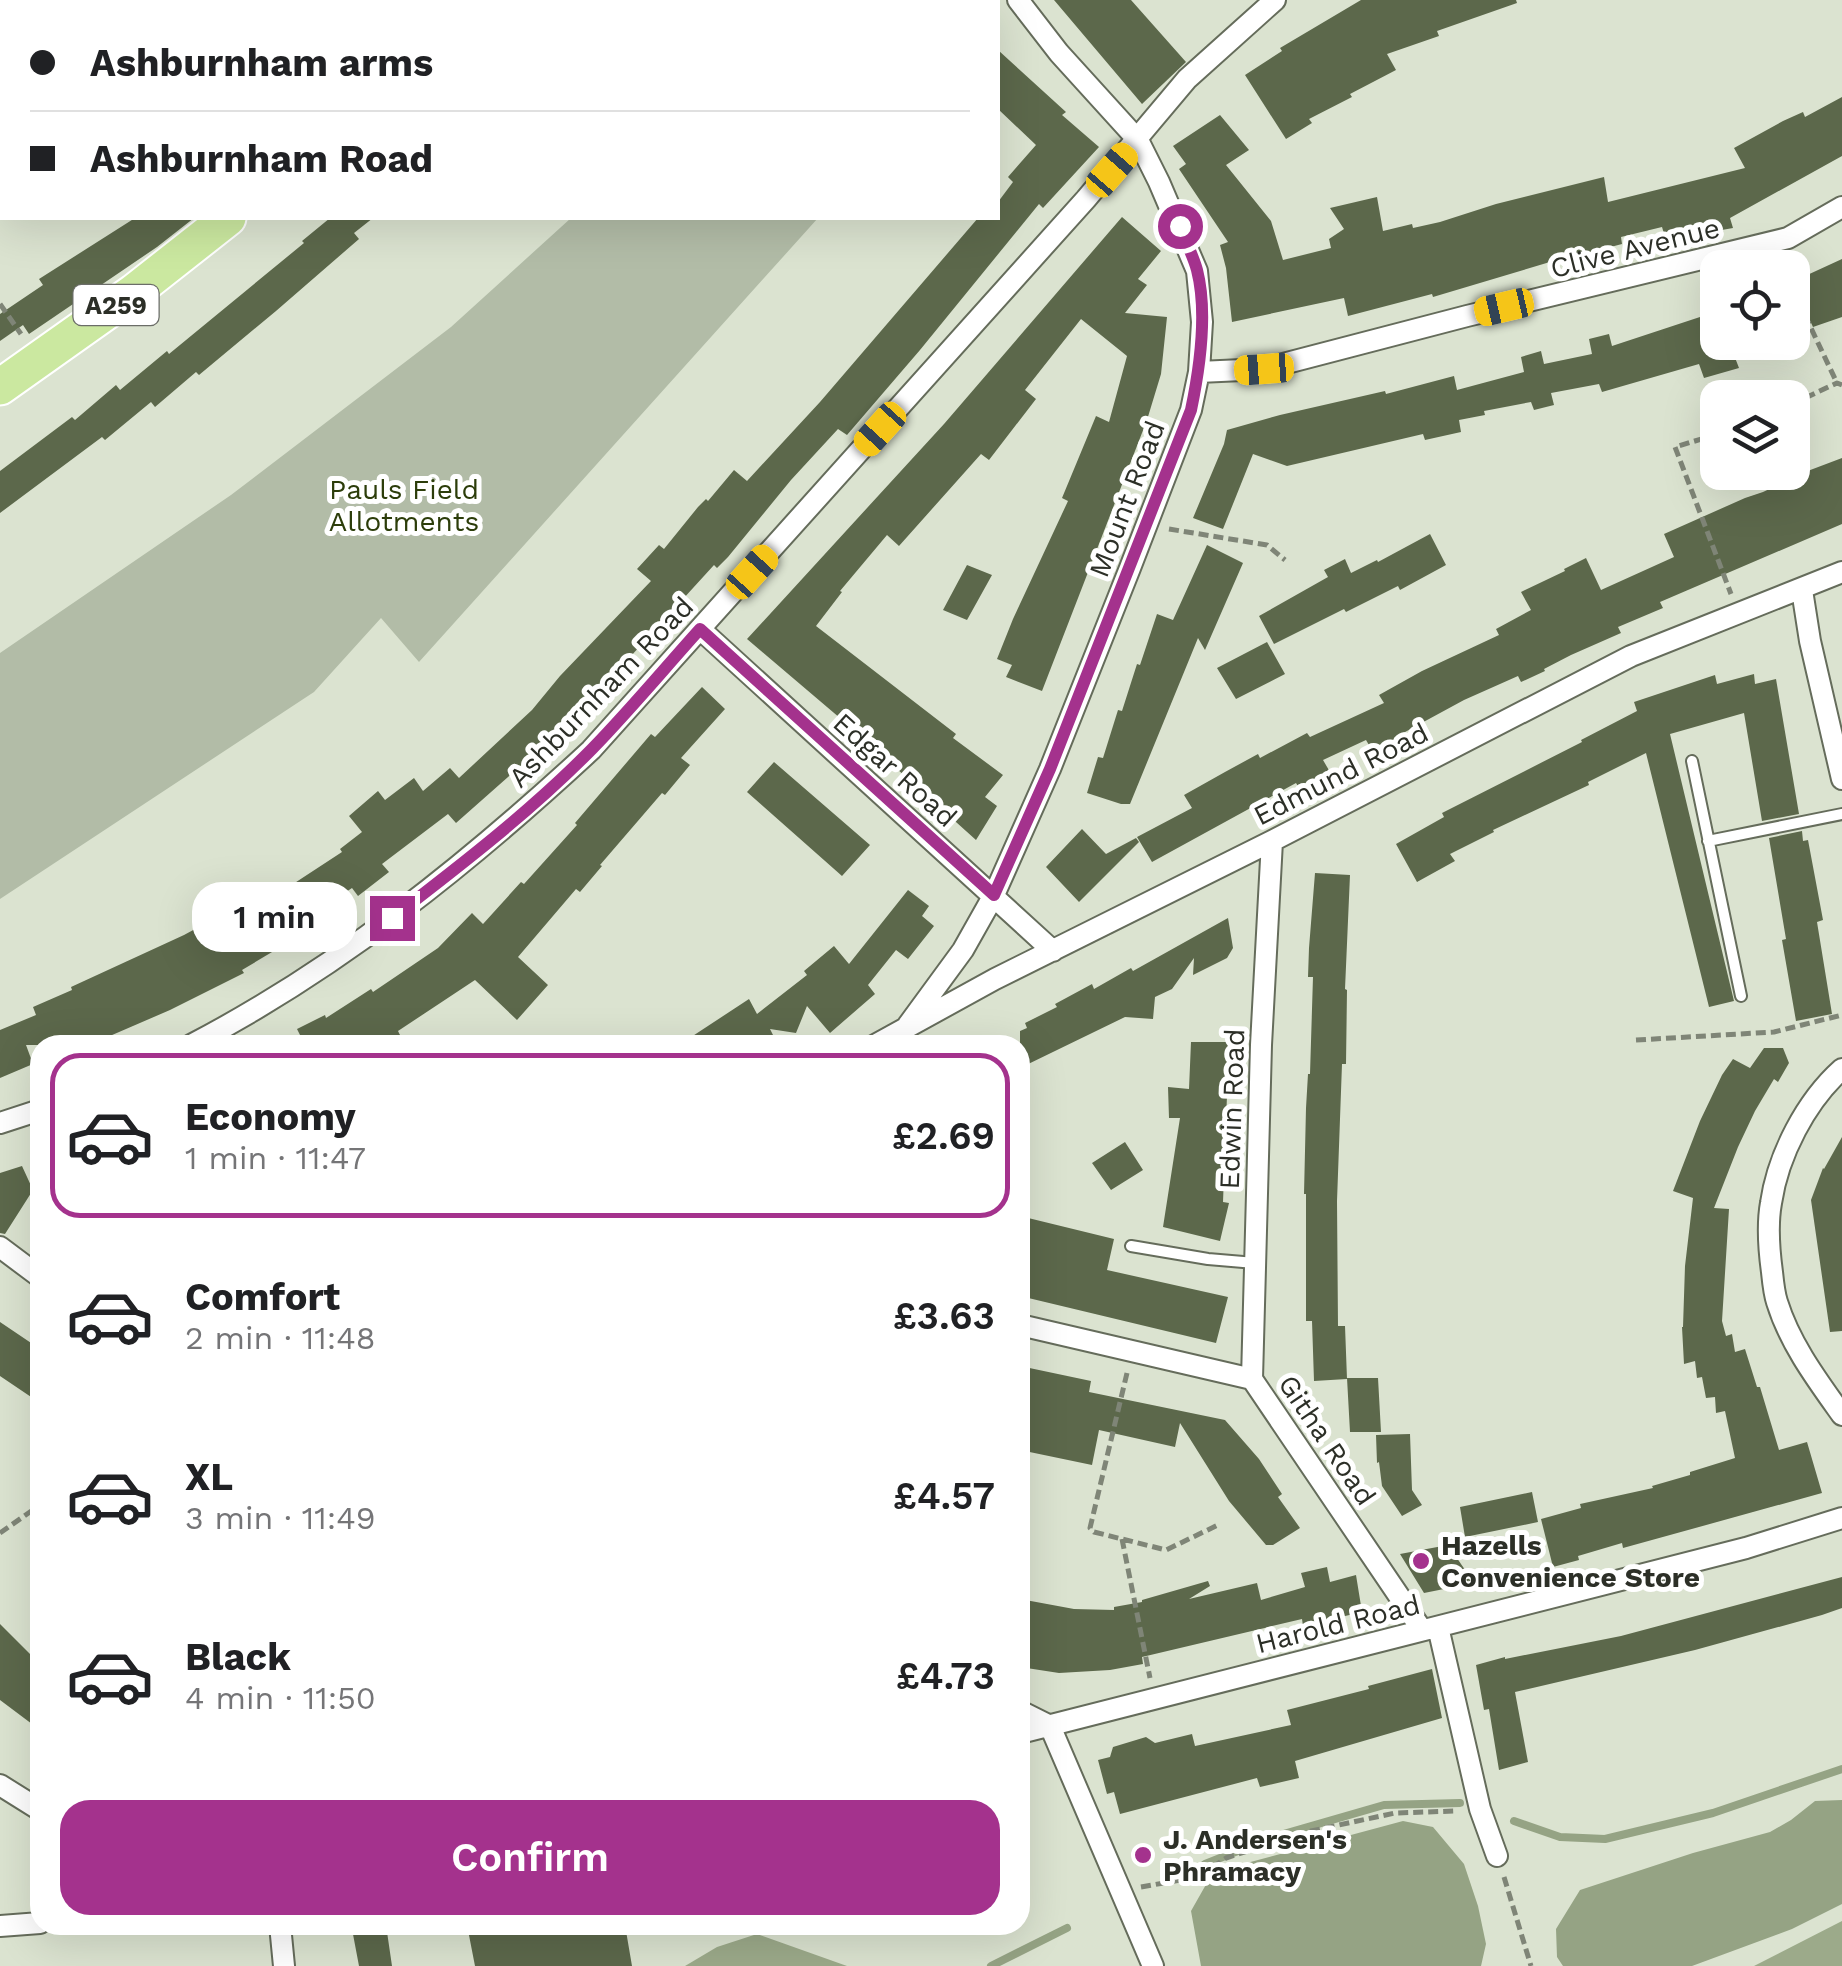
<!DOCTYPE html>
<html lang="en">
<head>
<meta charset="utf-8">
<style>
  :root { --surface:#fff; --page:#f6f6f6; --text:#202124; --muted:#757577; --line:#e0e0e0; --accent:#a4328d }
  body { margin:0; font-family:"Work Sans",sans-serif; background:var(--page); color:var(--text); height:100vh; display:flex; flex-direction:column; font-size:38px; white-space:nowrap }
  * { box-sizing:border-box; margin:0 }
  p { font-size:32px; color:var(--muted) }
  .icon { flex:none; width:55px; height:55px; fill:none; stroke:currentColor; stroke-width:2; stroke-linecap:round; stroke-linejoin:round }
  .map { position:relative; flex:1; overflow:hidden }
  .details { position:absolute; left:30px; top:1035px; width:1000px; height:900px; display:flex; flex-direction:column; background:var(--surface); border-radius:30px; box-shadow:0 10px 40px #0002 }
  .details>* { flex:none }
  .top-card { position:absolute; left:0px; top:0px; width:1000px; height:220px; box-shadow:0 10px 40px #0002; display:grid; align-content:center; height:220px; padding:0 30px; background:var(--surface) }
  .controls { position:absolute; left:1700px; top:250px; display:grid; gap:20px }
  .controls a { display:grid; place-items:center; width:110px; height:110px; border-radius:20px; background:var(--surface); box-shadow:0 10px 40px #0002; font-size:50px }
  .end { position:absolute; width:45px; height:45px; margin:-22px; border:12px solid #a4328d; background:#fff; box-shadow:0 0 0 5px #fff }
  .from { border-radius:50% }
  .bubble { position:absolute; height:70px; border-radius:30px; background:var(--surface); box-shadow:0 10px 40px #0002; font-size:32px; font-weight:600; line-height:70px; text-align:center }
  .car { position:absolute; width:30px; height:60px; margin:-30px -15px; border-radius:12px; box-shadow:0 0 8px 2px #0007; background:linear-gradient(#f5c518 24%,#345 0 40%,#f5c518 0 76%,#345 0 86%,#f5c518 0) }
  .top-card b { display:flex; align-items:center; gap:35px; height:95px; font-size:38px }
  .top-card b+b { border-top:2px solid var(--line) }
  .top-card i { width:25px; height:25px; background:var(--text) }
  ul { padding:18px 0 0; list-style:none }
  li { display:flex; align-items:center; gap:30px; height:165px; margin:0 20px 15px; padding:0 10px; border:5px solid transparent; border-radius:30px }
  li div { flex:1 }
  li b { display:block; font-size:38px }
  li em { font-style:normal; font-weight:600 }
  li.current { border-color:var(--accent) }
  li>.icon { width:90px; height:90px; stroke-width:1.5 }
  .primary-button { display:flex; gap:20px; margin-top:auto; padding:20px 30px }
  .primary-button a { flex:1; height:115px; border-radius:30px; background:var(--accent); color:#fff; font-size:40px; font-weight:600; line-height:115px; text-align:center }
  .map>svg:first-child { display:block }
  .green { fill:#b2bca7 }
  .forest { fill:#9caa8a }
  .water { fill:#95a384 }
  .lines { fill:none; stroke-linecap:round; stroke-linejoin:round }
  .stream { stroke:#95a384; stroke-width:8 }
  .building { fill:#5c684b }
  .service-casing { stroke:#656c5b; stroke-width:14 }
  .minor-casing { stroke:#656c5b; stroke-width:24 }
  .trunk-casing { stroke:#fff; stroke-width:39 }
  .path { stroke:#7f8577; stroke-width:5; stroke-dasharray:10 5; stroke-linecap:butt }
  .service { stroke:#fff; stroke-width:10 }
  .minor { stroke:#fff; stroke-width:20 }
  .trunk { stroke:#cbe8a0; stroke-width:35 }
  .route { stroke:#a4328d; stroke-width:12 }
  .poi-dot { fill:#a4328d; stroke:#fff; stroke-width:4 }
  .labels { text-anchor:middle; dominant-baseline:central; stroke-width:10; stroke-linejoin:round; paint-order:stroke }
  .shield { fill:#fff; stroke:#6b6d68; stroke-width:2.5 }
  .shield-label { font-size:25px; font-weight:bold; fill:#2c2f27 }
  .street-label { font-size:28px; fill:#2c2f27; stroke:#fff }
  .park-label { font-size:28px; fill:#2c3d0a; stroke:#fff }
  .poi-label { font-size:28px; font-weight:bold; fill:#2c2f27; stroke:#fff; text-anchor:start }
</style>
</head>
<body>
<div class="map">
<svg width="1842" height="1966" viewBox="0 0 1842 1966">
  <rect width="100%" height="100%" fill="#dbe3d0"/>
  <path class="green" d="M 571,218 L 818,218 L 419,662 L 381,618 L 314,692 L 0,899 L 0,653 L 231,495 L 451,327 Z"/>
  <path class="forest" d="M 1842,1921 L 1842,1966 L 1754,1966 Z
    M 757,1934 L 847,1966 L 685,1966 L 717,1947 Z"/>
  <path class="water" d="M 1842,1800 L 1842,1904 L 1792,1929 L 1692,1966 L 1563,1966 L 1557,1957 L 1556,1929 L 1580,1890 L 1693,1853 L 1770,1832 L 1791,1820 L 1815,1801 Z
    M 1403,1821 L 1433,1827 L 1464,1864 L 1478,1906 L 1486,1944 L 1481,1966 L 1201,1966 L 1191,1911 L 1208,1881 L 1243,1864 Z"/>
  <g class="lines">
    <path class="stream" d="M 1514,1821 L 1560,1837 L 1605,1839 L 1713,1813 L 1842,1769
      M 1205,1864 L 1273,1837 L 1384,1805 L 1460,1803
      M 991,1966 L 1067,1928"/>
  </g>
  <path class="building" d="M 1054,0 L 1131,0 L 1186,62 L 1142,104 Z
    M 1361,0 L 1516,0 L 1517,3 L 1437,31 L 1439,36 L 1387,54 L 1396,70 L 1350,94 L 1352,97 L 1309,119 L 1312,123 L 1286,139 L 1245,75 L 1282,51 L 1280,48 Z
    M 998,50 L 1066,112 L 1062,115 L 1099,147 L 1043,208 L 1039,204 L 920,350 L 847,435 L 838,429 L 791,480 L 728,557 L 717,568 L 714,565 L 589,702 L 541,748 L 456,823 L 448,814 L 382,864 L 389,872 L 358,896 L 352,888 L 303,921 L 309,930 L 242,970 L 244,973 L 170,1010 L 89,1045 L 26,1045 L 33,1064 L 0,1078 L 0,1030 L 36,1015 L 33,1007 L 72,990 L 71,987 L 184,935 L 245,902 L 251,911 L 288,890 L 287,888 L 342,852 L 340,849 L 362,832 L 349,816 L 378,791 L 385,800 L 414,778 L 423,791 L 450,768 L 459,778 L 532,710 L 560,676 L 651,581 L 637,569 L 659,545 L 664,549 L 698,507 L 706,499 L 708,501 L 734,470 L 747,481 L 820,402 L 978,218 L 998,218 L 998,202 L 1013,182 L 1008,177 L 1036,145 L 998,109 Z
    M 1842,97 L 1842,156 L 1730,218 L 1733,228 L 1666,240 L 1662,227 L 1621,237 L 1622,244 L 1580,255 L 1580,253 L 1433,297 L 1432,294 L 1348,316 L 1344,298 L 1232,322 L 1226,268 L 1220,245 L 1228,242 L 1179,169 L 1186,164 L 1173,146 L 1220,115 L 1249,150 L 1226,165 L 1271,221 L 1283,260 L 1331,248 L 1329,239 L 1344,229 L 1330,208 L 1377,197 L 1383,231 L 1412,224 L 1413,228 L 1440,222 L 1496,204 L 1604,177 L 1608,202 L 1745,168 L 1734,148 L 1783,121 L 1803,112 L 1805,117 Z
    M 1122,217 L 1161,251 L 1138,279 L 1147,285 L 1125,313 L 1167,317 L 1161,374 L 1147,420 L 1042,691 L 1006,677 L 1012,665 L 997,659 L 1013,619 L 1068,501 L 1062,498 L 1096,416 L 1109,422 L 1127,356 L 1081,319 L 1025,390 L 1036,399 L 989,460 L 981,454 L 899,546 L 887,535 L 840,591 L 842,592 L 816,626 L 956,734 L 953,738 L 1003,775 L 985,797 L 997,806 L 976,840 L 847,724 L 747,639 L 944,424 Z
    M 135,218 L 194,218 L 157,247 L 29,334 L 23,325 L 0,341 L 0,314 L 43,285 L 39,279 Z
    M 330,218 L 373,218 L 354,233 L 359,239 L 276,311 L 199,375 L 196,372 L 155,407 L 151,402 L 105,440 L 102,437 L 0,513 L 0,471 L 72,417 L 75,420 L 116,385 L 120,390 L 167,351 L 169,354 L 304,243 L 302,241 Z
    M 1842,259 L 1842,317 L 1813,327 L 1792,282 Z
    M 1703,316 L 1707,330 L 1718,327 L 1718,342 L 1729,342 L 1739,368 L 1704,378 L 1699,364 L 1602,392 L 1599,384 L 1551,393 L 1554,405 L 1534,410 L 1531,402 L 1484,411 L 1485,415 L 1459,420 L 1461,432 L 1425,440 L 1423,434 L 1287,466 L 1253,454 L 1223,529 L 1193,518 L 1224,444 L 1227,430 L 1280,415 L 1385,391 L 1386,394 L 1454,376 L 1457,390 L 1524,372 L 1521,357 L 1541,351 L 1544,364 L 1592,354 L 1589,339 L 1609,334 L 1612,346 Z
    M 1842,458 L 1842,524 L 1660,602 L 1663,608 L 1618,627 L 1621,633 L 1571,655 L 1544,669 L 1545,671 L 1521,682 L 1518,676 L 1464,700 L 1394,738 L 1398,744 L 1376,757 L 1366,740 L 1323,760 L 1330,772 L 1299,788 L 1296,783 L 1152,862 L 1137,837 L 1192,808 L 1184,795 L 1225,772 L 1258,754 L 1260,758 L 1307,733 L 1310,737 L 1384,703 L 1379,695 L 1422,671 L 1499,635 L 1496,629 L 1531,610 L 1521,592 L 1565,571 L 1564,569 L 1586,558 L 1601,590 L 1674,557 L 1664,534 L 1745,498 L 1763,492 L 1805,472 Z
    M 1430,534 L 1446,565 L 1400,590 L 1398,586 L 1346,612 L 1344,609 L 1274,644 L 1259,616 L 1328,577 L 1324,570 L 1345,559 L 1351,573 L 1377,560 L 1378,562 Z
    M 1207,545 L 1243,563 L 1205,650 L 1198,638 L 1130,804 L 1121,804 L 1087,793 L 1098,757 L 1103,758 L 1118,710 L 1122,711 L 1137,664 L 1140,665 L 1157,614 L 1173,620 Z
    M 967,565 L 992,575 L 967,620 L 943,610 Z
    M 1267,642 L 1285,674 L 1236,699 L 1217,668 Z
    M 1754,674 L 1755,684 L 1776,679 L 1799,814 L 1762,821 L 1744,713 L 1670,734 L 1734,1001 L 1709,1007 L 1646,753 L 1588,782 L 1589,785 L 1493,830 L 1494,832 L 1450,854 L 1455,861 L 1417,882 L 1396,844 L 1444,817 L 1442,813 L 1582,742 L 1581,740 L 1637,711 L 1634,702 L 1715,675 L 1717,684 Z
    M 702,687 L 725,709 L 681,758 L 690,765 L 665,795 L 662,793 L 600,865 L 602,866 L 580,892 L 576,889 L 518,957 L 548,985 L 517,1020 L 475,980 L 398,1031 L 401,1037 L 389,1045 L 305,1045 L 297,1029 L 325,1015 L 326,1018 L 371,989 L 373,992 L 438,948 L 472,913 L 483,924 L 521,882 L 524,884 L 577,825 L 575,823 L 651,734 L 655,737 Z
    M 774,762 L 870,845 L 842,876 L 747,792 Z
    M 1082,829 L 1106,854 L 1136,838 L 1139,842 L 1079,902 L 1046,867 Z
    M 1802,831 L 1803,841 L 1808,840 L 1823,920 L 1817,922 L 1832,1014 L 1796,1021 L 1782,940 L 1786,939 L 1769,838 Z
    M 1315,873 L 1350,875 L 1345,989 L 1347,990 L 1346,1064 L 1342,1064 L 1337,1201 L 1338,1326 L 1345,1326 L 1347,1379 L 1314,1381 L 1312,1321 L 1306,1321 L 1306,1194 L 1304,1194 L 1306,1108 L 1308,1074 L 1310,1074 L 1313,977 L 1308,977 L 1309,948 Z
    M 908,890 L 929,906 L 922,916 L 934,926 L 908,959 L 896,950 L 868,985 L 875,994 L 830,1033 L 807,1006 L 796,1033 L 770,1029 L 778,1045 L 679,1045 L 749,999 L 757,1014 L 807,975 L 804,971 L 834,946 L 849,964 Z
    M 1228,918 L 1233,948 L 1227,958 L 1193,975 L 1194,958 L 1172,989 L 1155,997 L 1153,1019 L 1125,1017 L 1020,1068 L 1020,1031 L 1027,1028 L 1025,1023 L 1057,1007 L 1055,1004 L 1092,984 L 1094,989 L 1131,968 L 1133,971 Z
    M 1191,1042 L 1229,1042 L 1223,1202 L 1229,1203 L 1220,1241 L 1163,1227 L 1180,1118 L 1169,1118 L 1168,1087 L 1189,1089 Z
    M 1764,1048 L 1783,1048 L 1789,1063 L 1778,1082 L 1774,1079 L 1755,1111 L 1738,1147 L 1714,1208 L 1729,1209 L 1722,1321 L 1726,1336 L 1732,1334 L 1735,1352 L 1745,1349 L 1757,1387 L 1760,1387 L 1779,1450 L 1807,1442 L 1822,1493 L 1623,1548 L 1622,1543 L 1578,1556 L 1579,1560 L 1553,1567 L 1541,1519 L 1581,1508 L 1580,1504 L 1653,1488 L 1652,1486 L 1690,1475 L 1690,1472 L 1735,1458 L 1725,1411 L 1716,1413 L 1715,1397 L 1706,1398 L 1702,1377 L 1697,1378 L 1695,1361 L 1684,1364 L 1682,1327 L 1683,1327 L 1685,1266 L 1693,1198 L 1673,1191 L 1700,1121 L 1722,1075 L 1733,1059 L 1750,1068 Z
    M 1842,1137 L 1842,1331 L 1830,1332 L 1811,1200 L 1823,1168 L 1824,1169 Z
    M 1125,1142 L 1143,1170 L 1111,1190 L 1092,1163 Z
    M 22,1166 L 33,1190 L 5,1234 L 0,1233 L 0,1173 Z
    M 1020,1216 L 1114,1239 L 1107,1270 L 1228,1297 L 1216,1343 L 1020,1296 Z
    M 0,1322 L 40,1349 L 40,1403 L 0,1376 Z
    M 1020,1366 L 1091,1381 L 1089,1392 L 1225,1420 L 1259,1459 L 1282,1494 L 1278,1497 L 1300,1528 L 1273,1545 L 1266,1545 L 1229,1501 L 1180,1423 L 1175,1447 L 1099,1430 L 1092,1465 L 1020,1450 Z
    M 1347,1378 L 1378,1378 L 1381,1432 L 1350,1432 Z
    M 1410,1434 L 1412,1490 L 1422,1505 L 1402,1516 L 1382,1486 L 1379,1462 L 1377,1463 L 1376,1435 Z
    M 1532,1492 L 1538,1522 L 1465,1537 L 1460,1507 Z
    M 1448,1545 L 1474,1583 L 1424,1593 L 1400,1554 Z
    M 1327,1567 L 1330,1582 L 1356,1575 L 1362,1612 L 1303,1626 L 1302,1619 L 1142,1657 L 1143,1664 L 1110,1670 L 1059,1673 L 1020,1667 L 1020,1599 L 1074,1609 L 1114,1610 L 1114,1607 L 1142,1602 L 1142,1600 L 1208,1581 L 1210,1586 L 1189,1599 L 1257,1583 L 1261,1600 L 1305,1587 L 1301,1573 Z
    M 1842,1577 L 1842,1608 L 1822,1615 L 1695,1650 L 1515,1692 L 1528,1762 L 1499,1770 L 1489,1709 L 1484,1710 L 1476,1665 L 1505,1657 L 1505,1659 L 1621,1636 Z
    M 0,1624 L 40,1664 L 40,1730 L 0,1700 Z
    M 1432,1669 L 1442,1718 L 1295,1761 L 1299,1778 L 1260,1787 L 1257,1778 L 1120,1814 L 1114,1792 L 1107,1794 L 1098,1760 L 1110,1757 L 1113,1747 L 1146,1737 L 1155,1743 L 1192,1734 L 1195,1746 L 1291,1725 L 1287,1710 L 1369,1689 L 1368,1686 Z
    M 367,1925 L 386,1925 L 392,1966 L 359,1966 L 352,1929 Z
    M 467,1925 L 625,1925 L 632,1966 L 475,1966 Z"/>
  <g class="lines">
    <defs>
      <path id="service" d="M 29,0 L 30,2
        M 1692,761 L 1741,996
        M 1708,841 L 1842,814
        M 1131,1246 L 1208,1259 L 1255,1263"/>
      <path id="minor" d="M 193,2 L 198,0
        M 0,91 L 2,90
        M 1199,372 L 1264,369 L 1467,316 L 1788,238 L 1842,207
        M 1802,590 L 1810,641 L 1842,779
        M 700,629 L 1053,951
        M 908,1025 L 963,950 L 994,895 L 1050,769 L 1130,568 L 1191,410 L 1199,372 L 1202,322 L 1197,271 L 1159,182 L 1138,140 L 1059,53 L 1018,0
        M 191,1045 C 339,968 469,863 591,750 L 1086,199 L 1187,79 L 1275,0
        M 875,1045 L 995,979 L 1272,841 L 1631,656 L 1842,572
        M 1842,1069 C 1806,1101 1778,1155 1771,1203 C 1767,1225 1769,1250 1772,1272 C 1773,1282 1774,1293 1777,1302 C 1790,1344 1817,1380 1842,1415
        M 0,1123 L 40,1110
        M 0,1247 L 40,1277
        M 1020,1325 L 1252,1379 L 1422,1630
        M 1252,1379 L 1261,1045 L 1272,841
        M 1438,1627 L 1480,1809 L 1497,1856
        M 1020,1711 L 1050,1726 L 1153,1966
        M 1020,1733 L 1746,1548 L 1842,1518
        M 0,1785 L 40,1810
        M 280,1925 L 284,1966
        M 0,1926 L 40,1923"/>
      <path id="trunk" d="M 449,2 L 452,0
        M 0,387 L 134,292 L 228,218"/>
    </defs>
    <use href="#service" class="service-casing"/>
    <use href="#minor" class="minor-casing"/>
    <use href="#trunk" class="trunk-casing"/>
    <path class="path" d="M 1792,288 L 1837,383
      M 0,304 L 21,334
      M 1792,404 L 1837,383 L 1842,385
      M 1718,434 L 1675,447 L 1731,594
      M 1169,529 L 1267,545 L 1285,560
      M 1636,1040 L 1774,1032 L 1842,1015
      M 1127,1373 L 1090,1528 L 1094,1532 L 1166,1550 L 1218,1525
      M 0,1533 L 40,1505
      M 1122,1539 L 1150,1678
      M 1504,1877 L 1531,1966
      M 1141,1887 L 1198,1877 L 1226,1858 L 1311,1831 L 1395,1813 L 1457,1811"/>
    <use href="#service" class="service"/>
    <use href="#minor" class="minor"/>
    <use href="#trunk" class="trunk"/>
  </g>
  <g class="lines">
    <path class="route" d="M 392,918 C 461,865 531,811 592,749 C 629,711 664,669 700,629 L 994,895 L 1050,769 L 1191,410 C 1200,367 1208,313 1197,270 C 1193,255 1185,241 1180,226"/>
  </g>
  <g class="poi-dot">
    <circle cx="1421" cy="1561" r="10"/>
    <circle cx="1143" cy="1855" r="10"/>
  </g>
  <g class="labels">
    <rect class="shield" x="73.5" y="285" width="85" height="40" rx="8"/>
    <g class="shield-label">
      <text x="116" y="305">A259</text>
    </g>
    <g class="street-label">
      <text transform="translate(1635 248) rotate(-14)">Clive Avenue</text>
      <text transform="translate(1127 499) rotate(-69)">Mount Road</text>
      <text transform="translate(601 692) rotate(-46)">Ashburnham Road</text>
      <text transform="translate(895 770) rotate(42)">Edgar Road</text>
      <text transform="translate(1341 774) rotate(-27)">Edmund Road</text>
      <text transform="translate(1232 1109) rotate(-88)">Edwin Road</text>
      <text transform="translate(1327 1440) rotate(56)">Githa Road</text>
      <text transform="translate(1338 1624) rotate(-14)">Harold Road</text>
    </g>
    <g class="park-label">
      <text x="404" y="489">Pauls Field<tspan x="404" dy="32">Allotments</tspan></text>
    </g>
    <g class="poi-label">
      <text x="1441" y="1545">Hazells<tspan x="1441" dy="32">Convenience Store</tspan></text>
      <text x="1163" y="1839">J. Andersen's<tspan x="1163" dy="32">Phramacy</tspan></text>
    </g>
  </g>
</svg>
<div class="controls">
<a><svg class="icon" aria-label="locate" viewBox="0 0 24 24"><circle cx="12" cy="12" r="6"/><path d="M12 2v4M12 18v4M2 12h4M18 12h4"/></svg></a>
<a><svg class="icon" aria-label="layers" viewBox="0 0 24 24"><path d="M12 4l9 5-9 5-9-5zM3 14l9 5 9-5"/></svg></a>
</div>
<i class="end from" style="left:1180px;top:226px"></i>
<i class="end" style="left:392px;top:918px"></i>
<div class="bubble" style="left:192px;top:882px;width:165px">1 min</div>
<i class="car" style="left:1112px;top:170px;rotate:41deg"></i>
<i class="car" style="left:1504px;top:307px;rotate:257deg"></i>
<i class="car" style="left:1264px;top:369px;rotate:266deg"></i>
<i class="car" style="left:880px;top:429px;rotate:222deg"></i>
<i class="car" style="left:752px;top:572px;rotate:42deg"></i>
<div class="top-card">
<b><i class="from"></i>Ashburnham arms</b>
<b><i></i>Ashburnham Road</b>
</div>
<section class="details">
<ul>
<li class="current"><svg class="icon" aria-label="car" viewBox="0 0 24 24"><path d="M5 17H2v-5l4-1 3-4h7l3 4 3 1v5h-3M9 17h6M6 11h13"/><circle cx="7" cy="17" r="2"/><circle cx="17" cy="17" r="2"/></svg><div><b>Economy</b><p>1 min · 11:47</p></div><em>£2.69</em></li>
<li><svg class="icon" aria-label="car" viewBox="0 0 24 24"><path d="M5 17H2v-5l4-1 3-4h7l3 4 3 1v5h-3M9 17h6M6 11h13"/><circle cx="7" cy="17" r="2"/><circle cx="17" cy="17" r="2"/></svg><div><b>Comfort</b><p>2 min · 11:48</p></div><em>£3.63</em></li>
<li><svg class="icon" aria-label="car" viewBox="0 0 24 24"><path d="M5 17H2v-5l4-1 3-4h7l3 4 3 1v5h-3M9 17h6M6 11h13"/><circle cx="7" cy="17" r="2"/><circle cx="17" cy="17" r="2"/></svg><div><b>XL</b><p>3 min · 11:49</p></div><em>£4.57</em></li>
<li><svg class="icon" aria-label="car" viewBox="0 0 24 24"><path d="M5 17H2v-5l4-1 3-4h7l3 4 3 1v5h-3M9 17h6M6 11h13"/><circle cx="7" cy="17" r="2"/><circle cx="17" cy="17" r="2"/></svg><div><b>Black</b><p>4 min · 11:50</p></div><em>£4.73</em></li>
</ul>
<div class="primary-button"><a>Confirm</a></div>
</section>
</div>
</body>
</html>
